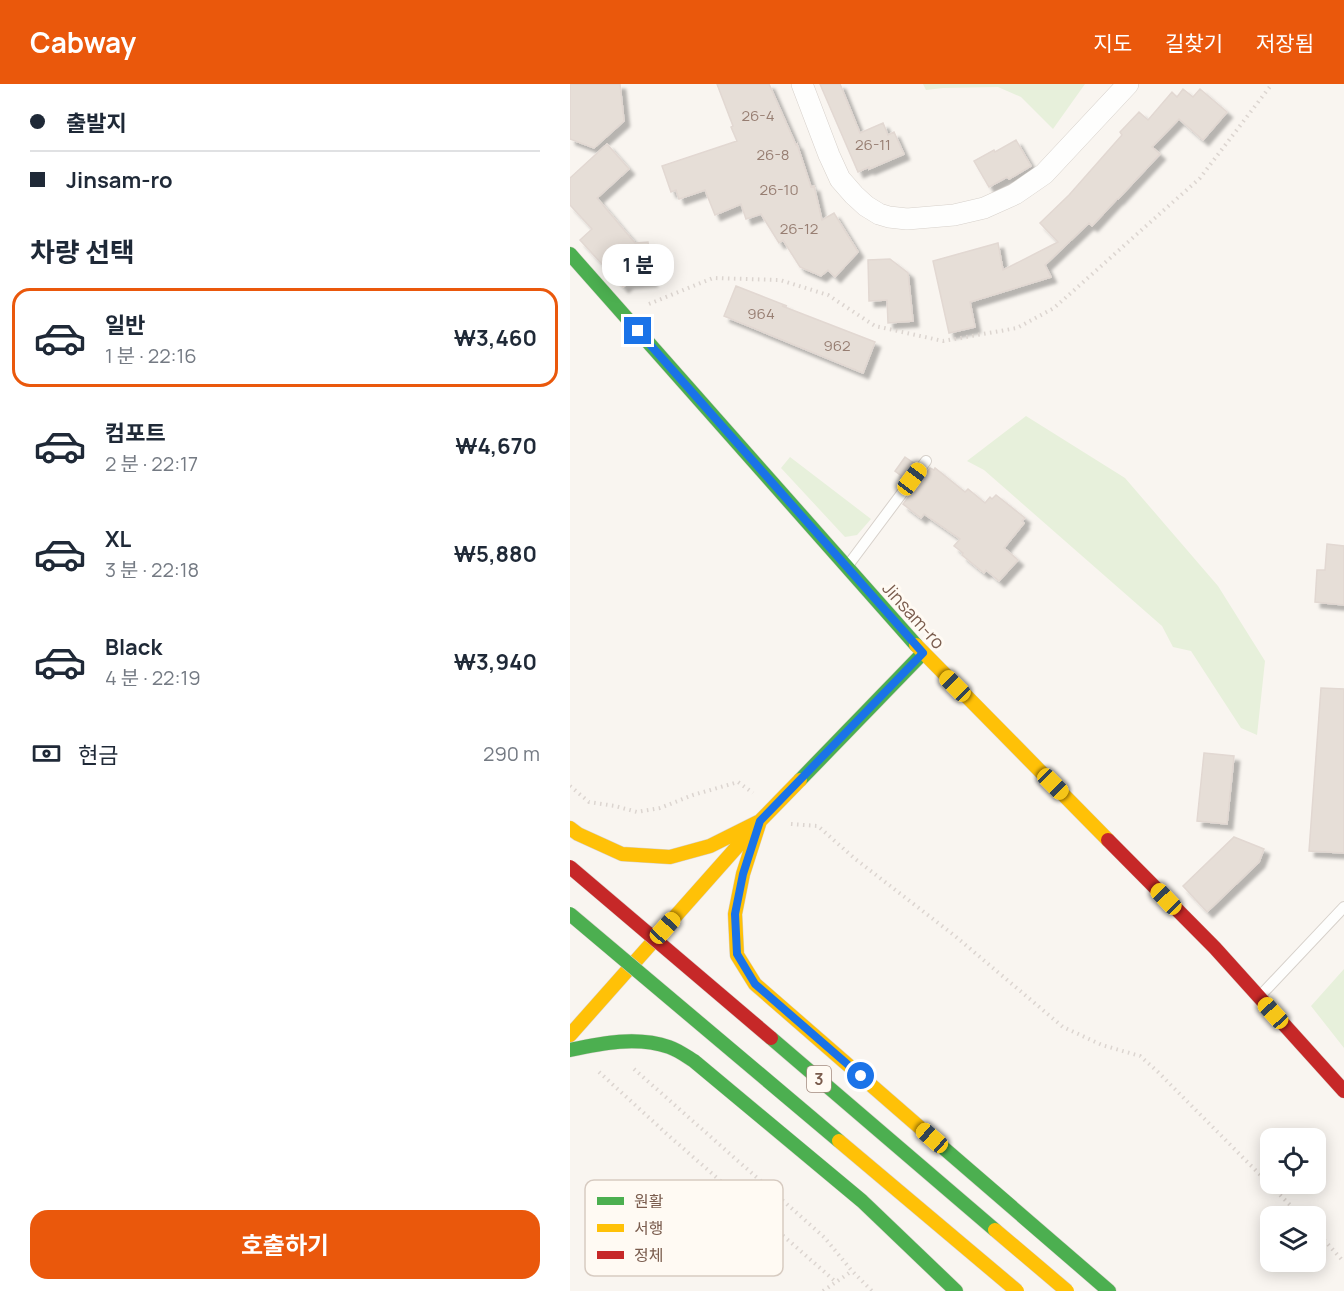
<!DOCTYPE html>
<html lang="ko">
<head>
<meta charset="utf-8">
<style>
  :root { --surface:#fff; --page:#f2f2f3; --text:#1f2937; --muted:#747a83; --line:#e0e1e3; --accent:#ea580c }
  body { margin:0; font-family:Manrope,"Noto Sans KR",sans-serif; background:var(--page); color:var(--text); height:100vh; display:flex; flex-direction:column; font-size:22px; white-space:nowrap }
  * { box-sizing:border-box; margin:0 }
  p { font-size:20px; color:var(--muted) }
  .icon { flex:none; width:33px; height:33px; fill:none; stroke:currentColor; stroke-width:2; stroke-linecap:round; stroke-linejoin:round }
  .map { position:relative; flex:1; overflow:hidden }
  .sheet { display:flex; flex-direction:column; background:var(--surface); width:570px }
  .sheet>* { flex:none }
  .guide { display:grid; align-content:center; height:132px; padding:0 30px; background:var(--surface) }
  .tools { position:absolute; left:690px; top:1044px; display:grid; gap:12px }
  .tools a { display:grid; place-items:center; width:66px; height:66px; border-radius:12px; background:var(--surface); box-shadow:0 3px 15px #0003; font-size:30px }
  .end { position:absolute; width:27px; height:27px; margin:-14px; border:8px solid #1a73e8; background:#fff; box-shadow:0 0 0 3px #fff }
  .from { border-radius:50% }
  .bubble { position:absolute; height:42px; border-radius:18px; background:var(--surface); box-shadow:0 3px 15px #0003; font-size:20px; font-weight:700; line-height:42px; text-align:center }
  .car { position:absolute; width:18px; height:36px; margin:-18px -9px; border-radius:8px; box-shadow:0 0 4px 2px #0007; background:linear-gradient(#f5c518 24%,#345 0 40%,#f5c518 0 76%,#345 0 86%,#f5c518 0) }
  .guide b { display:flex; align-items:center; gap:21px; height:57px; font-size:22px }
  .guide b+b { border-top:2px solid var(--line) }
  .guide i { width:15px; height:15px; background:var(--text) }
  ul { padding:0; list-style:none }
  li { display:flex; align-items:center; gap:18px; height:99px; margin:0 12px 9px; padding:0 18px; border:3px solid transparent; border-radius:18px }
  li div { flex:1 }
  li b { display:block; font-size:22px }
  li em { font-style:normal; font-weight:700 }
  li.selected { border-color:var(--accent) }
  li>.icon { width:54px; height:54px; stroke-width:1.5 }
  h2 { padding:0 30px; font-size:27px; line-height:72px }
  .pay { display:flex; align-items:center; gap:15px; height:66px; padding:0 30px; font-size:22px }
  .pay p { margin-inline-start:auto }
  .button { display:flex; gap:12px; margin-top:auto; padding:12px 30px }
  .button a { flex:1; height:69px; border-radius:18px; background:var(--accent); color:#fff; font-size:24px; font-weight:700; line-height:69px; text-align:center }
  header { display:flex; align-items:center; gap:36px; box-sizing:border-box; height:84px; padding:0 30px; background:var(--accent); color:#fff }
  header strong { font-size:28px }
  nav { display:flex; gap:33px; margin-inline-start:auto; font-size:21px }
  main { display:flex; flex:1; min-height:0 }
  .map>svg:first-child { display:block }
  .green { fill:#e7f0db }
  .building { fill:#e6ded7; stroke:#e2d8d2; stroke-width:1.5; filter:url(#shadow) }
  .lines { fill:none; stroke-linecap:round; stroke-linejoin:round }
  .lane-casing { stroke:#d7d1cb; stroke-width:12 }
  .street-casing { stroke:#d7d1cb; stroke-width:22 }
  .fast-casing { stroke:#d9d2cb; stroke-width:15 }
  .slow-casing { stroke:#d9d2cb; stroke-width:15 }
  .jam-casing { stroke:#d9d2cb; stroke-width:15 }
  .path { stroke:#dcd5d0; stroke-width:4; stroke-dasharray:1.5 4.5; stroke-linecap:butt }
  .lane { stroke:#fefefd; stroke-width:10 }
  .street { stroke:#fefefd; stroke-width:21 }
  .fast { stroke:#4caf50; stroke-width:14 }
  .slow { stroke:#ffc107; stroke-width:14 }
  .jam { stroke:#c62828; stroke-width:14 }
  .fast-bridge-casing { stroke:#dad1cc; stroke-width:15; stroke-linecap:butt }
  .slow-bridge-casing { stroke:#dad1cc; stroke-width:15; stroke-linecap:butt }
  .jam-bridge-casing { stroke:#dad1cc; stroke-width:15; stroke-linecap:butt }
  .fast-bridge { stroke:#4caf50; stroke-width:14 }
  .slow-bridge { stroke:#ffc107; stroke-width:14 }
  .jam-bridge { stroke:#c62828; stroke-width:14 }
  .route { stroke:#1a73e8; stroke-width:8 }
  .labels { text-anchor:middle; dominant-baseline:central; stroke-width:6; stroke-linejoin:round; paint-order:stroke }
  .number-label { font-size:15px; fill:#977e72 }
  .shield { fill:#fffaf3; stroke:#a28b7f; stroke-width:1.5 }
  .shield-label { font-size:16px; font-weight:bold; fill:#7a5c4d }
  .street-label { font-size:18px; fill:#7a5c4d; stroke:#fffaf3 }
  .key { fill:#fffaf3; stroke:#d7cbc1; stroke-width:1.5 }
  .key-label { font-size:16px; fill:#7a5c4d }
</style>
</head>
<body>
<header>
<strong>Cabway</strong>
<nav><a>지도</a><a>길찾기</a><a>저장됨</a></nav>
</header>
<main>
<section class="sheet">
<div class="guide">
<b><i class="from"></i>출발지</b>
<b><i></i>Jinsam-ro</b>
</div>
<h2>차량 선택</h2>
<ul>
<li class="selected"><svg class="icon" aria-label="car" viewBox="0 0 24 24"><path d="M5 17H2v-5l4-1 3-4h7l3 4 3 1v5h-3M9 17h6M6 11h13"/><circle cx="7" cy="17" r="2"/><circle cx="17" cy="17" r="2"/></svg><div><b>일반</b><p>1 분 · 22:16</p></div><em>₩3,460</em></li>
<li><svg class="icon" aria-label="car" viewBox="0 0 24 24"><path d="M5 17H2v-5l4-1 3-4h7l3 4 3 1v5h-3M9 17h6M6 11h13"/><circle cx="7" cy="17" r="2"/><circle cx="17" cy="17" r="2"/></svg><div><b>컴포트</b><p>2 분 · 22:17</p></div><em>₩4,670</em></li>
<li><svg class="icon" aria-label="car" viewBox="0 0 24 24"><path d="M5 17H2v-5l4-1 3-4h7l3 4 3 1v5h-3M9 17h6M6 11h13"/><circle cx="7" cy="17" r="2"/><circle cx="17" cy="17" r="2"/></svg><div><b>XL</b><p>3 분 · 22:18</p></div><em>₩5,880</em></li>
<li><svg class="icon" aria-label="car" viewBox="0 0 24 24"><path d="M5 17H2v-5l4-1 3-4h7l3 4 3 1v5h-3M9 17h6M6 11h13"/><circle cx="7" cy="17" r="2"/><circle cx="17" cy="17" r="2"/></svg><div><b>Black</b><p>4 분 · 22:19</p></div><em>₩3,940</em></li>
</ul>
<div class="pay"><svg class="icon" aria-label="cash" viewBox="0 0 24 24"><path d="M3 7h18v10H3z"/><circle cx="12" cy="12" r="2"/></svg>현금<p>290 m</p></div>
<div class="button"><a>호출하기</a></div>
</section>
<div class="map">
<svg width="774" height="1207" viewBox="0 0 774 1207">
  <defs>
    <filter id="shadow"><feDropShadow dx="5.5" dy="5.5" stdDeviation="1.5" flood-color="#0004"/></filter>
  </defs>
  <rect width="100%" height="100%" fill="#f9f5f0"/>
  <path class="green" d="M 353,0 L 515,0 L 483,45 L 451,13 L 428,3 L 373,4 L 356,6 Z
    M 456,332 L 555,394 L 648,502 L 695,577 L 687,651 L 671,644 L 621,567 L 603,563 L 592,542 L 414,386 L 397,377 Z
    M 220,373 L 301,435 L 287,451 L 275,453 L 211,384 Z
    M 774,885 L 774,964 L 741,922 Z"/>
  <path class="building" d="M 0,0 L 50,0 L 54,37 L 24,64 L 0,55 Z
    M 147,0 L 199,0 L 226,61 L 227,60 L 241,103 L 244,102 L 252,136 L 264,129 L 288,168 L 265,193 L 258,186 L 251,192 L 230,183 L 213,156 L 209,159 L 191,130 L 176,135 L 171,120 L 145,131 L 135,106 L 109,115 L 106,106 L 101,108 L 92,82 L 167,57 L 161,43 L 163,42 Z
    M 250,0 L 270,0 L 290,49 L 313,39 L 318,51 L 324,48 L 334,70 L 299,85 L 299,83 L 288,88 Z
    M 613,5 L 623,13 L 630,5 L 657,28 L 633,56 L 609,35 L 582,63 L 590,70 L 548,115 L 547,115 L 522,142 L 519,139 L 475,181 L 481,193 L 400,218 L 405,243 L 379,249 L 363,177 L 428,159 L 433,186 L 488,158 L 470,139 L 499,111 L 552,51 L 550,48 L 569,28 L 578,36 L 602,8 L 607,13 Z
    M 446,56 L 461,82 L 439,95 L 437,93 L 419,103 L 404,77 L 424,66 L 425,68 Z
    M 37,60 L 59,85 L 27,114 L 65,159 L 78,158 L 82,197 L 58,199 L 53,203 L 10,156 L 22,145 L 0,121 L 0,94 Z
    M 320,175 L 338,189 L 343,237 L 318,239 L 317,216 L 299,217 L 298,176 Z
    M 166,202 L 217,222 L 212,222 L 305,258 L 293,289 L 154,232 Z
    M 335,373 L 345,380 L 334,394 L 325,387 Z
    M 360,384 L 364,386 L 365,384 L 395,408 L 398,405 L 415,419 L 420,413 L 422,415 L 426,411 L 455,434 L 452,437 L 454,439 L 434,464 L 448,476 L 429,497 L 416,486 L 414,489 L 392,471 L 393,469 L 384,462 L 390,455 L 354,430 L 351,434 L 333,420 Z
    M 757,460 L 774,462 L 774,521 L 745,518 L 747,486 L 755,486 Z
    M 751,604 L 774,605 L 774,769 L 739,767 Z
    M 634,669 L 664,672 L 657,740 L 627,737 Z
    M 664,753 L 694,765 L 689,778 L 637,828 L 613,802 Z"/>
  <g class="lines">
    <defs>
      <path id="lane" d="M 279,480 L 356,377
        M 691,911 L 774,823"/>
      <path id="street" d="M 232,0 L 259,71 L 270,95 L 284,111 L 296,122 L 309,130 L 319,133 L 337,135 L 384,131 L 414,124 L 445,110 L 474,90 L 558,0"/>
      <path id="fast" d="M 0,170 L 346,561
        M 230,696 L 353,569
        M 0,966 C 32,959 67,952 99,963 C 108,966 116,972 124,977 L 292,1117 L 386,1207
        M 355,1048 L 539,1207"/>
      <path id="slow" d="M 346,561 L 538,756
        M 190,737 L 173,790 L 165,830 L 167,871 L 185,900 L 355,1048
        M 0,744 L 8,750 L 52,770 L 100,773 L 140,762 L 190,737
        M 0,951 L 190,737 L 230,696"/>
      <path id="jam" d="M 538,756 L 645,864 L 774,1007"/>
    </defs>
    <use href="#lane" class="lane-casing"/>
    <use href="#street" class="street-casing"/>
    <use href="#fast" class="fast-casing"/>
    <use href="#slow" class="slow-casing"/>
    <use href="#jam" class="jam-casing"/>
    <path class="path" d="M 79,220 L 143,194 L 210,196 L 258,211 L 305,242 L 373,257 L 447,244 L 484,224 L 630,94 L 702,0
      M 0,702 L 19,718 L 45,722 L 67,728 L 90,724 L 123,711 L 168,698 L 183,709
      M 221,740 L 248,742 L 284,774 L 385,852 L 493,943 L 532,961 L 570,972 L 588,988 L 731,1132
      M 64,985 L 254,1153 L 282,1187 L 302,1207
      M 29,988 L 98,1051 L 266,1198
      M 746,1147 L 774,1178
      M 253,1207 L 282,1187"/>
    <use href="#lane" class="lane"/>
    <use href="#street" class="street"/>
    <use href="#fast" class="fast"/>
    <use href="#slow" class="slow"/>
    <use href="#jam" class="jam"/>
    <defs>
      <path id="fast-bridge" d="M 0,830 L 269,1057
        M 201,954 L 425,1146"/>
      <path id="slow-bridge" d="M 269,1057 L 447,1207
        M 425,1146 L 497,1207"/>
      <path id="jam-bridge" d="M 0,783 L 201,954"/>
    </defs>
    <use href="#fast-bridge" class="fast-bridge-casing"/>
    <use href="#slow-bridge" class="slow-bridge-casing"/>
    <use href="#jam-bridge" class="jam-bridge-casing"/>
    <use href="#fast-bridge" class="fast-bridge"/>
    <use href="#slow-bridge" class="slow-bridge"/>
    <use href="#jam-bridge" class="jam-bridge"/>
  </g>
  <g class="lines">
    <path class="route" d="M 68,247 L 353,569 L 190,737 L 173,790 L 165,830 L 167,870 L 185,900 L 291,992"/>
  </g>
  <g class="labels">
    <g class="number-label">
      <text x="188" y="31">26-4</text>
      <text x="303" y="60">26-11</text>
      <text x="203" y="70">26-8</text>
      <text x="209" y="105">26-10</text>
      <text x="229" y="144">26-12</text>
      <text x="191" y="229">964</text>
      <text x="267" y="261">962</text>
    </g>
    <rect class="shield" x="237" y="982" width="24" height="26" rx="4.5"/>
    <g class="shield-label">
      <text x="249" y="995">3</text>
    </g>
    <g class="street-label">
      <text transform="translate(344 531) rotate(48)">Jinsam-ro</text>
    </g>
  </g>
  <rect x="15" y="1096" width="198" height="96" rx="9" class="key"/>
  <rect x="27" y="1113" width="27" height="8" fill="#4caf50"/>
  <rect x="27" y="1140" width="27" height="8" fill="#ffc107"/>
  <rect x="27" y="1167" width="27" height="8" fill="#c62828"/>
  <g class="key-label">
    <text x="64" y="1123">원활</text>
    <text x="64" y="1150">서행</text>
    <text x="64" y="1177">정체</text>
  </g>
</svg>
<div class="tools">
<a><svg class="icon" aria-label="locate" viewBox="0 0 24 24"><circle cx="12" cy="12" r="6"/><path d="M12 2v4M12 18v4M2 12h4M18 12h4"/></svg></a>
<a><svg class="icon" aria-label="layers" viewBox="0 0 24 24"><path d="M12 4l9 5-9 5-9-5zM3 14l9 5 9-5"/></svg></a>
</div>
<i class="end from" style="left:291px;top:992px"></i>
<i class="end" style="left:68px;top:247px"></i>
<div class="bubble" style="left:32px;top:160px;width:72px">1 분</div>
<i class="car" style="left:342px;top:395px;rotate:37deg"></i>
<i class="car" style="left:385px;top:602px;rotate:315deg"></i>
<i class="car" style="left:483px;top:700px;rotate:135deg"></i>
<i class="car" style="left:596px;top:815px;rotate:316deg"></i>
<i class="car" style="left:95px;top:844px;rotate:42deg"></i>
<i class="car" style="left:703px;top:929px;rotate:318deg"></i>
<i class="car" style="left:362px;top:1054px;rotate:311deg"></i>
</div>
</main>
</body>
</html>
